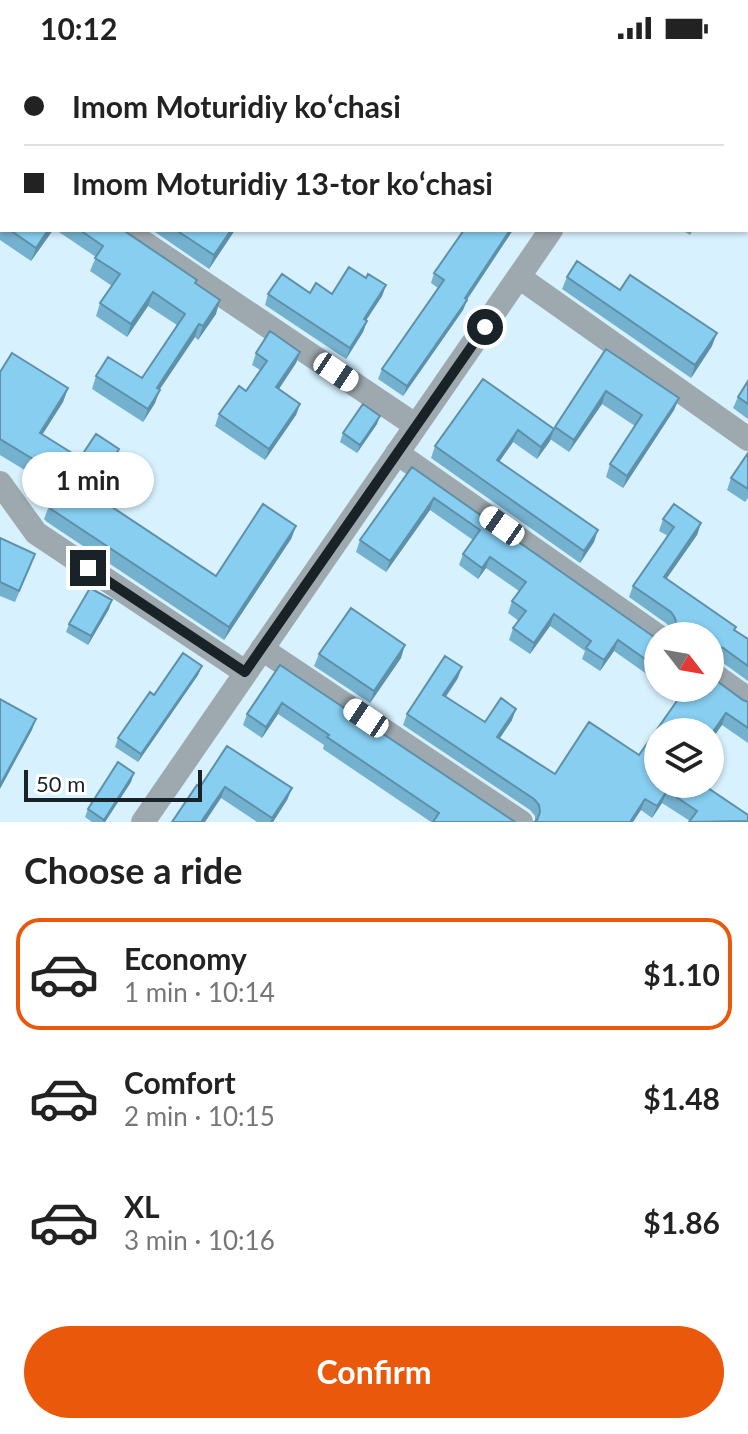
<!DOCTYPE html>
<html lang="en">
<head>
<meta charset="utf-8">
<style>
  :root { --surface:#fff; --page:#f6f6f6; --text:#222; --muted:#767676; --line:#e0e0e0; --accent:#ea580c }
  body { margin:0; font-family:Lato,sans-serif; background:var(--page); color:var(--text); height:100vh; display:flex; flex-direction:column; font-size:30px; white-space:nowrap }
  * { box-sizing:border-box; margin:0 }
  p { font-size:26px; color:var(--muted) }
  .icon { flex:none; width:44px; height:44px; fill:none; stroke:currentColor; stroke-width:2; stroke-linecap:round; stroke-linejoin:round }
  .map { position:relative; height:766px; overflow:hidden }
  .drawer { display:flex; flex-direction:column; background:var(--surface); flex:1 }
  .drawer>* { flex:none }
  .hud { position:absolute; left:0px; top:0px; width:748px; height:176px; box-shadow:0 2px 6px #0004; display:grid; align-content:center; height:176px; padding:0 24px; background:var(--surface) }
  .needle { width:52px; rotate:121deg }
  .buttons { position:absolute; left:644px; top:566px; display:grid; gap:16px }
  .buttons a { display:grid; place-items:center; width:80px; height:80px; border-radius:50%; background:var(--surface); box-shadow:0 2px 6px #0004; font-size:40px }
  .scale { position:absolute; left:24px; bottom:20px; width:178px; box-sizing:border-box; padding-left:8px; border:4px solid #192327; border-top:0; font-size:22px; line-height:28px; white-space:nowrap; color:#192327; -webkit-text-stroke:6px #fff; paint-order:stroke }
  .end { position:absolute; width:36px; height:36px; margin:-18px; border:10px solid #192327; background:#fff; box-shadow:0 0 0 4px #fff }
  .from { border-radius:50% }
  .bubble { position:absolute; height:56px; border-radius:28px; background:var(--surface); box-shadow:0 2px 6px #0004; font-size:26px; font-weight:700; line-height:56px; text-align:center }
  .car { position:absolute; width:24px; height:48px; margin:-24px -12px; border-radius:10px; box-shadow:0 0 6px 2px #0007; background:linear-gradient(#fff 24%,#345 0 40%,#fff 0 76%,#345 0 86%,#fff 0) }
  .hud b { display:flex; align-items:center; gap:28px; height:76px; font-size:30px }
  .hud b+b { border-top:2px solid var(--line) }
  .hud i { width:20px; height:20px; background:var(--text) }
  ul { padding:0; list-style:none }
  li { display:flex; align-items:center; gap:24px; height:112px; margin:0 16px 12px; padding:0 8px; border:4px solid transparent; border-radius:24px }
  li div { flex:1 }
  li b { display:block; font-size:30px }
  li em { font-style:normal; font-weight:700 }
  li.on { border-color:var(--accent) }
  li>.icon { width:72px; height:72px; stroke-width:1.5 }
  h2 { padding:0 24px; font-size:36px; line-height:96px }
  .primary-button { display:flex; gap:16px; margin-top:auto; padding:16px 24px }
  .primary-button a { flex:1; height:92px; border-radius:48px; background:var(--accent); color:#fff; font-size:32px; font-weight:700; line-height:92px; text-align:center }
  .status { display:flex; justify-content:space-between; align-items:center; height:56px; padding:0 40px; background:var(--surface); direction:ltr }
  .status svg { height:22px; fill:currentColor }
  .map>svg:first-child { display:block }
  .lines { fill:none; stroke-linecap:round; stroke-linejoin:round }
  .minor { stroke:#9ea9af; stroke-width:24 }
  .tertiary { stroke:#9ea9af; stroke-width:24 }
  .wall { fill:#74b1cf }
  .shaded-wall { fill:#5e90a9 }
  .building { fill:#87cef1; stroke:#5e90a9; stroke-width:2 }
  .route { stroke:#192327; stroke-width:10 }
</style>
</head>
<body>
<div class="status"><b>10:12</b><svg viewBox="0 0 49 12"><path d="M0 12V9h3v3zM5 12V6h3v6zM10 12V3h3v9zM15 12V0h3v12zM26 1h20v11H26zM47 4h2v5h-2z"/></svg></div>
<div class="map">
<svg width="748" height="766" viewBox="0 0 748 766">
  <rect width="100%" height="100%" fill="#d7f1ff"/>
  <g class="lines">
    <path class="minor" d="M 311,0 L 314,2
      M 713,0 L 716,2
      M 746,23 L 748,24
      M 125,174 L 415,369
      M 519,221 L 748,383
      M 397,397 L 658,580
      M 0,427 L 36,477 L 245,616
      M 262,593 L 521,766
      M 710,616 L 748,643"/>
    <path class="tertiary" d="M 671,2 L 672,0
      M 143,766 L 551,174"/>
  </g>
  <path class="wall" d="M 328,0 L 441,0 L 440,2 L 325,2 Z
    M 746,28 L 748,30 L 748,166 L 746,164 Z
    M 0,91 L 2,91 L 2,174 L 53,174 L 31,205 L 0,184 Z
    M 56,174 L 123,174 L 197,224 L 196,228 L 216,258 L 198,284 L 195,281 L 159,333 L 155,347 L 143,366 L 92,333 L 96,320 L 142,322 L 177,269 L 148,250 L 127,281 L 96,260 L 100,247 L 112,230 L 90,215 L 96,201 Z
    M 152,174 L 235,174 L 209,213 Z
    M 464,174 L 513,174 L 467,244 L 463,254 L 403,340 L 378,323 L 382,313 L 438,232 L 431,227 L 434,217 Z
    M 682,174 L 693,174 L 690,179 Z
    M 567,221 L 620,234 L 712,290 L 691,322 L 562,233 Z
    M 366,222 L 386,229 L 382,240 L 366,264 L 367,265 L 363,276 L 346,303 L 265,249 L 268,238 L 310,237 L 332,238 Z
    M 606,293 L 679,342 L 674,354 L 623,432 L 606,421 L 610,408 L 635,370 L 602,348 L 569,396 L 550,383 L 555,371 Z
    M 300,296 L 296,307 L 279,333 L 300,348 L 296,359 L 265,404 L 215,370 L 219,358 L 246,335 L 260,314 L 252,309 L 256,297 Z
    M 0,316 L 68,332 L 63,346 L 42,379 L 80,402 L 119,393 L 115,407 L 93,438 L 216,520 L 296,470 L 291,483 L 224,584 L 47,466 L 44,463 L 49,450 L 59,435 L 0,399 Z
    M 483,323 L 554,373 L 550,385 L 537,403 L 513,386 L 499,406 L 594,486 L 580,507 L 431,402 L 435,390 Z
    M 748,325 L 748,363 L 733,352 L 738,341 Z
    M 377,368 L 357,397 L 340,386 L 343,377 Z
    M 748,397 L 748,442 L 745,446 L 727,434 L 731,422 Z
    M 412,411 L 654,581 L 658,583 L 658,626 L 614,595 L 600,615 L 582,603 L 585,595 L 550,570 L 530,598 L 509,584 L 513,572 L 519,565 L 508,557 L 512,545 L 519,535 L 486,512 L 478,523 L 459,509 L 463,498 L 473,484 L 430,454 L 386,516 L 356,496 L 360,484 Z
    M 663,463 L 701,467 L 697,479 L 666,523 L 748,583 L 748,625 L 719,604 L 672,579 L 671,573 L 667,568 L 629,541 L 633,530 L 668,480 L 659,475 Z
    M 0,482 L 31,509 L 15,546 L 0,540 Z
    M 109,553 L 88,589 L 66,576 L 69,568 Z
    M 319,598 L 401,602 L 370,647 L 314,610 Z
    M 280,609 L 515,766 L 431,766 L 323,693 L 324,689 L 278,658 L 262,682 L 243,669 L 247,658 Z
    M 202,610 L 198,619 L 138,706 L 115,691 L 118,682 L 154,639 Z
    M 458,622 L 446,641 L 485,666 L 512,664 L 500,682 L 555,718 L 639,699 L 680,641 L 666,632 L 710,632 L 748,646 L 748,687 L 722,669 L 658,728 L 748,759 L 690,765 L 662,747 L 652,762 L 641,754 L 535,765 L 535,760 L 530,754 L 403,669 L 407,658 Z
    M 131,726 L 105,766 L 92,766 L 85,761 L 88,753 Z
    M 200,731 L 292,732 L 287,744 L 273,766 L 257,766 L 221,742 Z"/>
  <path class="shaded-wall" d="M 48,174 L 53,174 L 31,205 L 36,192 Z
    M 231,174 L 235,174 L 209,213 L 214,199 Z
    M 510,174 L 513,174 L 465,246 L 467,244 L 463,254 L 403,340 L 407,330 Z
    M 386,229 L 382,240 L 360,274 L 364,263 Z
    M 153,236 L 148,250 L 127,281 L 131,268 Z
    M 220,244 L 216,258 L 198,284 L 203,270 Z
    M 367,265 L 363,276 L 346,303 L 350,292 Z
    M 199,268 L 195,281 L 152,345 L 157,332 Z
    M 717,277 L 712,290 L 691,322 L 695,309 Z
    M 300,296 L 296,307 L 272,343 L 276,331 Z
    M 68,332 L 63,346 L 35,390 L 40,377 Z
    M 160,334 L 155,347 L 143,366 L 148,353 Z
    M 606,335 L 602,348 L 569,396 L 574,384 Z
    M 679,342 L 674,354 L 623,432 L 627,420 Z
    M 300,348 L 296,359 L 265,404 L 269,393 Z
    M 380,360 L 377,368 L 357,397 L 360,389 Z
    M 554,373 L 550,385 L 537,403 L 541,391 Z
    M 518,374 L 513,386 L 492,416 L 497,404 Z
    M 119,393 L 115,407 L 86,450 L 91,437 Z
    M 434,442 L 430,454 L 386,516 L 390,505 Z
    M 701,467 L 697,479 L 660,532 L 664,521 Z
    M 296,470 L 291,483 L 224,584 L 229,571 Z
    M 598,474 L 594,486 L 580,507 L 584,495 Z
    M 490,501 L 486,512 L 478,523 L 482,512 Z
    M 112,544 L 109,553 L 88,589 L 91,580 Z
    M 554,558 L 550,570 L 530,598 L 534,587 Z
    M 618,584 L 614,595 L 600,615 L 604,604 Z
    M 405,589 L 401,602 L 370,647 L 374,635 Z
    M 716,590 L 712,601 L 710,602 L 710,591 Z
    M 202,610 L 198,619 L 138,706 L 141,698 Z
    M 462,611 L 458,622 L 439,650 L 443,639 Z
    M 282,647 L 278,658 L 262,682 L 266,671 Z
    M 516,653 L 512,664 L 493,692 L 497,681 Z
    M 726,657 L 722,669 L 710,686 L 710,680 Z
    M 36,663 L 32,674 L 0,733 L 0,729 Z
    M 134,717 L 131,726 L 105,766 L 103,766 Z
    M 225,731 L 221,742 L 205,766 L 201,766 Z
    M 292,732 L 287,744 L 273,766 L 270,766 Z
    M 667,735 L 662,747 L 652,762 L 657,750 Z
    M 645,743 L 641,754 L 633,766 L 630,766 Z"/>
  <path class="building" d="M 0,0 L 157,0 L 160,2 L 2,2 L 2,62 L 0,63 Z
    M 233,0 L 309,0 L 313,2 L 232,2 Z
    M 328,0 L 347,0 L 345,2 L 325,2 Z
    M 360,0 L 437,0 L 435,2 L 363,2 Z
    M 595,0 L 638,0 L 637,2 L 594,2 Z
    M 746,28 L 748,30 L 748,149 L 746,147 Z
    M 0,91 L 2,91 L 2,169 L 0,168 Z
    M 10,174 L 48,174 L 36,192 Z
    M 80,174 L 123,174 L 197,224 L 195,227 L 220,244 L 203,270 L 199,268 L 157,332 L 160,334 L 148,353 L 96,320 L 108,301 L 142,322 L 185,258 L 153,236 L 131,268 L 100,247 L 120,218 L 95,202 L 103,190 Z
    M 176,174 L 231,174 L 214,199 Z
    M 464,174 L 510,174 L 465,242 L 467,244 L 407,330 L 382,313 L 444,224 L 434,217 Z
    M 577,205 L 620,234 L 630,219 L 717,277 L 695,309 L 567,221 Z
    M 349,211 L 366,222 L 368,218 L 386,229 L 364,263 L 367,265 L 350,292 L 268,238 L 282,218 L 310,237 L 316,227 L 332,238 Z
    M 270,275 L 300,296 L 276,331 L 300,348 L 269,393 L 219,358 L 239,330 L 246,335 L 267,305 L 256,297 Z
    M 606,293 L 679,342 L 627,420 L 610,408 L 642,359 L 606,335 L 574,384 L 555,371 Z
    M 12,297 L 68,332 L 40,377 L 80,402 L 96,378 L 119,393 L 91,437 L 216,520 L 263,448 L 296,470 L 229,571 L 51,453 L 49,450 L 66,423 L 0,383 L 0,316 Z
    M 483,323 L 554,373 L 541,391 L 518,374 L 497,404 L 598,474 L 584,495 L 435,390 Z
    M 748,325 L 748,348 L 738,341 Z
    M 363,348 L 380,360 L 360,389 L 343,377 Z
    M 748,397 L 748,433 L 731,422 Z
    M 412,411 L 654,581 L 658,583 L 658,612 L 618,584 L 604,604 L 586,592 L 591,585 L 554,558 L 534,587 L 513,572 L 526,555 L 512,545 L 526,526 L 490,501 L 482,512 L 463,498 L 480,474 L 434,442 L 390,505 L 360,484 Z
    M 674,448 L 701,467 L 664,521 L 736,571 L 734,574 L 748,583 L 748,610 L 723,592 L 716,590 L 710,591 L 710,580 L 671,580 L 674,578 L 677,571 L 675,562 L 671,556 L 633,530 L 674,471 L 663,463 Z
    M 0,482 L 35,498 L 19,535 L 0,526 Z
    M 90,532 L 112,544 L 91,580 L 69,568 Z
    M 351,552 L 405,589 L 374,635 L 319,598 Z
    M 183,597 L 202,610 L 141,698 L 118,682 L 150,636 L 154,639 Z
    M 445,600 L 462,611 L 443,639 L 485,666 L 501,642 L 516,653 L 497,681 L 555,718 L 589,666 L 639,699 L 686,632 L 710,632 L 710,620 L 743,644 L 748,646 L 748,672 L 726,657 L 710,680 L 710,676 L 658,676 L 658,728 L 702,728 L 748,759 L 748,765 L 689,766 L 697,755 L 667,735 L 657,750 L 645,743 L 630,766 L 534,766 L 537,764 L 540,756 L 539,749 L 534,743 L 407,658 Z
    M 280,609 L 515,766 L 433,766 L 439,757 L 327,681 L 329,679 L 282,647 L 266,671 L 247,658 Z
    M 0,643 L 36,663 L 0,729 Z
    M 227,690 L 292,732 L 272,762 L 225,731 L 201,766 L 172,766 L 197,729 L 200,731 Z
    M 118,706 L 134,717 L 104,764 L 88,753 Z"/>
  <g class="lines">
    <path class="route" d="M 88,512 L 245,616 L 485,271"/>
  </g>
</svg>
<div class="buttons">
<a><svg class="needle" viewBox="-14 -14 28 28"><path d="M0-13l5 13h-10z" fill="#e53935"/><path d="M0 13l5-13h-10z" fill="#767676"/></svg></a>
<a><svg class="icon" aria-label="layers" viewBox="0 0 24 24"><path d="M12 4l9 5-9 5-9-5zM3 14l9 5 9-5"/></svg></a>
</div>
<div class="scale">50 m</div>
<i class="end from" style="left:485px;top:271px"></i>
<i class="end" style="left:88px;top:512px"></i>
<div class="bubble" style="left:22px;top:396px;width:132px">1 min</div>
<i class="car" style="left:336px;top:316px;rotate:124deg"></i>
<i class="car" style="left:502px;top:470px;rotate:305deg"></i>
<i class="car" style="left:366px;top:662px;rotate:304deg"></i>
<div class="hud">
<b><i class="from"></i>Imom Moturidiy koʻchasi</b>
<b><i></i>Imom Moturidiy 13-tor koʻchasi</b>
</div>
</div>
<section class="drawer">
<h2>Choose a ride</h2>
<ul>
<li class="on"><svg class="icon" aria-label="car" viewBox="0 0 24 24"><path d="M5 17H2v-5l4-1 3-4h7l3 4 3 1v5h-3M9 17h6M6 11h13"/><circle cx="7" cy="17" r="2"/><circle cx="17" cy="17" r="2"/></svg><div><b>Economy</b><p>1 min · 10:14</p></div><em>$1.10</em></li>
<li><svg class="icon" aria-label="car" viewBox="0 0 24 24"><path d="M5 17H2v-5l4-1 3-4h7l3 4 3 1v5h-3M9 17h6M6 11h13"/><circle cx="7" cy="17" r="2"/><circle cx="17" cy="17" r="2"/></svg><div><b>Comfort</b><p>2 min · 10:15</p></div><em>$1.48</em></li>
<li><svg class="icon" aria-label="car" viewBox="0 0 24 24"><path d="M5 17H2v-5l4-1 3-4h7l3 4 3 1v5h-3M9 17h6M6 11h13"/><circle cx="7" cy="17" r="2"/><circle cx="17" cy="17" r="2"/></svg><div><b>XL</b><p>3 min · 10:16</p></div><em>$1.86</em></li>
</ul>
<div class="primary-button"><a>Confirm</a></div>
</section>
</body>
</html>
